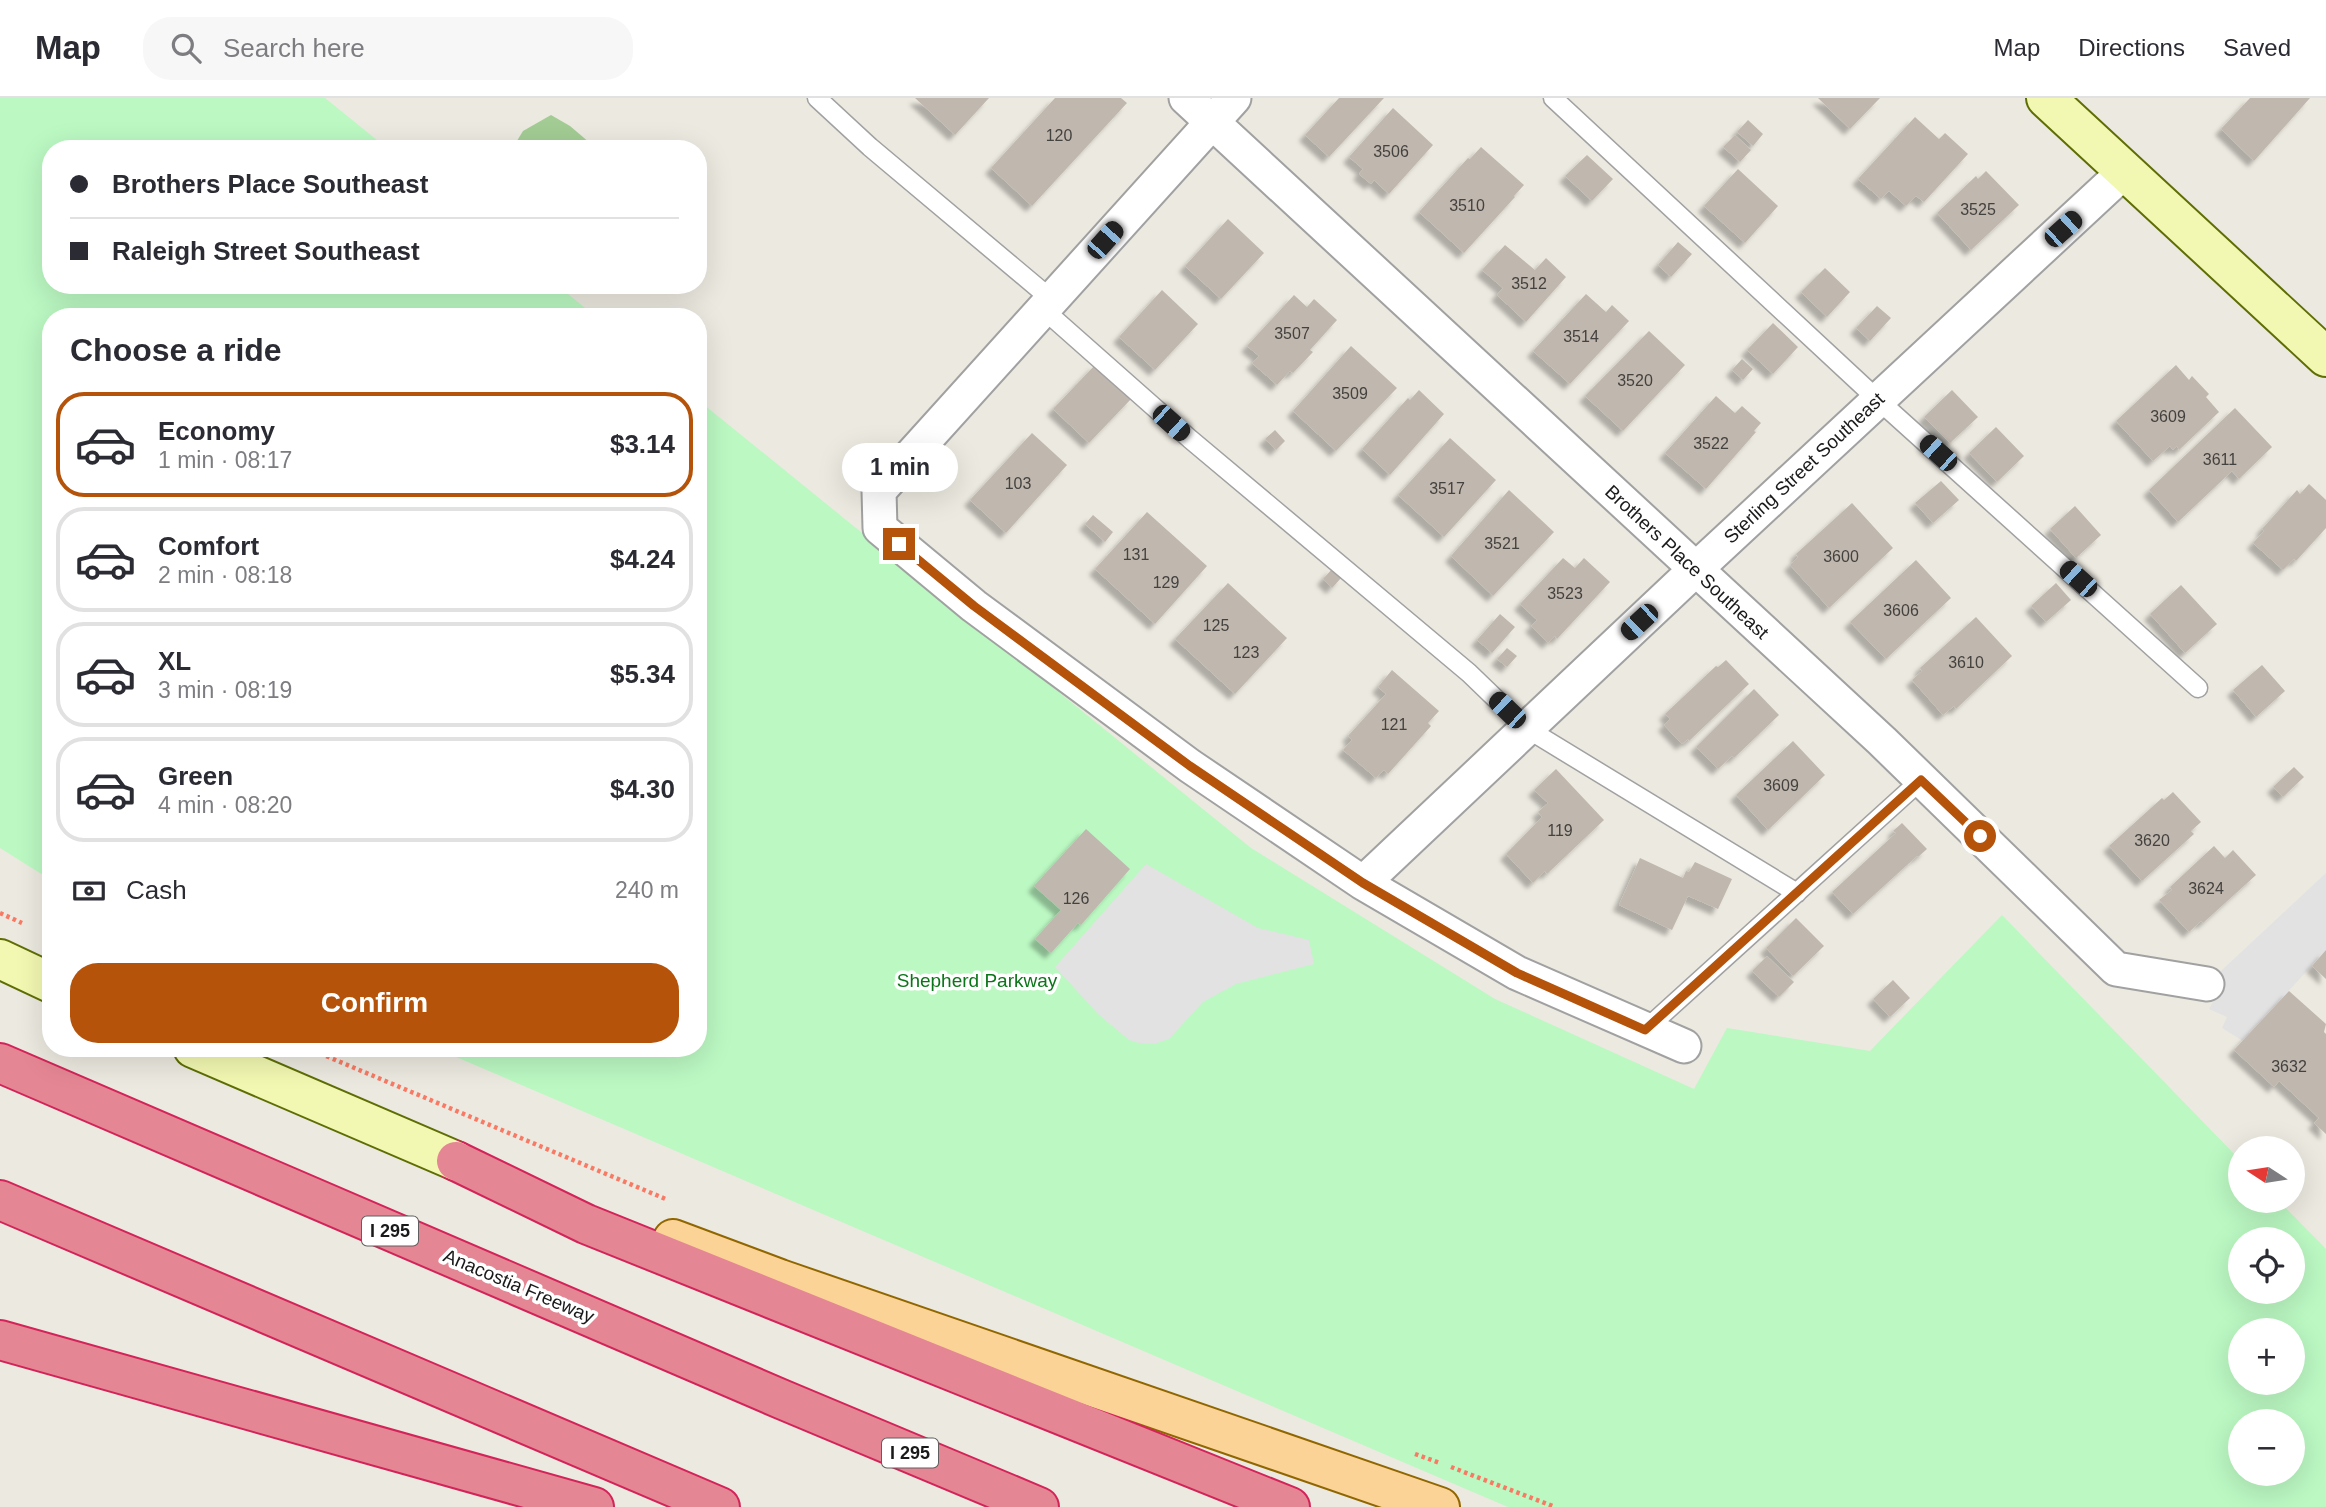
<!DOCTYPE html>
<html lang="en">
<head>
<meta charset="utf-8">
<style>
  :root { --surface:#fff; --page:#f7f7f7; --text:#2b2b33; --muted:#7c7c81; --line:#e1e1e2; --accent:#b45309 }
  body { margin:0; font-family:Arial,sans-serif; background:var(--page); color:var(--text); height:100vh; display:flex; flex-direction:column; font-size:26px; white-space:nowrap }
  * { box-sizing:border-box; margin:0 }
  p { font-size:23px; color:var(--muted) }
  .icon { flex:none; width:38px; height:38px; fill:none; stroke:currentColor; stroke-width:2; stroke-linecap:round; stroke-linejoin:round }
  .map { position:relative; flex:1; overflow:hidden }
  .panel { position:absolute; left:42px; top:210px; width:665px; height:749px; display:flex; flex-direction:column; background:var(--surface); border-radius:28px; box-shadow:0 7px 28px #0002 }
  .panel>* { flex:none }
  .banner { position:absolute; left:42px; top:42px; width:665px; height:154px; border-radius:28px; box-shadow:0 7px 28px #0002; display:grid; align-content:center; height:154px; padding:0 28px; background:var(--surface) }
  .needle { width:46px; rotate:282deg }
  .fabs { position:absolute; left:2228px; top:1038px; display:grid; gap:14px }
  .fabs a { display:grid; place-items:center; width:77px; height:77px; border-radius:50%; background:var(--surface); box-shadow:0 7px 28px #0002; font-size:35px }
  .end { position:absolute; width:32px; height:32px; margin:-16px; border:9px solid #b45309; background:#fff; box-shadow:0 0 0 4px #fff }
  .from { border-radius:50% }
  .bubble { position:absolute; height:49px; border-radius:24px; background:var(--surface); box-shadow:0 7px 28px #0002; font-size:23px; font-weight:600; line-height:49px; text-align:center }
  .car { position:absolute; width:21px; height:42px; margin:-21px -10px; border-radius:9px; box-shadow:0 0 5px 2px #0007; background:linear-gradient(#222 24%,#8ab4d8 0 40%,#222 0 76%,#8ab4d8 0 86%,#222 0) }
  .banner b { display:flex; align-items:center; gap:24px; height:66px; font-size:26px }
  .banner b+b { border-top:2px solid var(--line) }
  .banner i { width:18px; height:18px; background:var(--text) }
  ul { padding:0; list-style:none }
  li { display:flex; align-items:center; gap:21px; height:105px; margin:0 14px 10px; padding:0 14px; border:4px solid var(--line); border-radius:28px }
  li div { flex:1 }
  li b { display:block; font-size:26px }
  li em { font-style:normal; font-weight:600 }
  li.current { border-color:var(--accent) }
  li>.icon { width:63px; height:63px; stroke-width:1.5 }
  h2 { padding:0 28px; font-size:32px; line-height:84px }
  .pay { display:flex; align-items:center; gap:18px; height:77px; padding:0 28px; font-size:26px }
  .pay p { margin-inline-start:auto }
  .cta { display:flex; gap:14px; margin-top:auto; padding:14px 28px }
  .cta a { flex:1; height:80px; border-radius:28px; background:var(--accent); color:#fff; font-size:28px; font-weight:600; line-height:80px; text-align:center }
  header { display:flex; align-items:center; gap:42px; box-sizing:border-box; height:98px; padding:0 35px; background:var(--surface); border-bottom:2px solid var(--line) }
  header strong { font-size:33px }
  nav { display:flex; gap:38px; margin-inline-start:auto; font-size:24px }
  .search { width:490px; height:63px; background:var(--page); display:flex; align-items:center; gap:18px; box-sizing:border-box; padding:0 24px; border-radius:28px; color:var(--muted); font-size:26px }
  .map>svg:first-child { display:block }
  .forest { fill:#a2cc94 }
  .park { fill:#bbf8c2; fill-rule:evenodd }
  .parking { fill:#e2e2e2 }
  .building { fill:#c0b8af; filter:url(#shadow) }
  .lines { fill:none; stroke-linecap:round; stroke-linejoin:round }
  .lane-casing { stroke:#a1a1a1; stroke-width:21 }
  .street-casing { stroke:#a1a1a1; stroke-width:37 }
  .secondary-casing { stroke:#5e6e05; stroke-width:42 }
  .primary-casing { stroke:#906601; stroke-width:42 }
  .highway-casing { stroke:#d32459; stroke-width:42 }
  .path { stroke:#f87a64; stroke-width:4.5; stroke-dasharray:3.5 3.5; stroke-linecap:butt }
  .lane { stroke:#fff; stroke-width:18 }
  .street { stroke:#fff; stroke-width:33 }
  .secondary { stroke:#f2f8b1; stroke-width:38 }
  .primary { stroke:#fbd396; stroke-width:38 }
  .highway { stroke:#e58694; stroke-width:38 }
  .route { stroke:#b45309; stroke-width:9 }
  .labels { text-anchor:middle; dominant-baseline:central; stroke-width:7; stroke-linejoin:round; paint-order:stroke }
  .number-label { font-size:16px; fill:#44423f }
  .shield { fill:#fff; stroke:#5f5f5f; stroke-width:2 }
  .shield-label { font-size:18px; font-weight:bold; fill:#1a1a1a }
  .street-label { font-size:19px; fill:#1a1a1a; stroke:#fff }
  .park-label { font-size:19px; fill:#0b7519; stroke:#fff }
</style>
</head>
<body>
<header>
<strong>Map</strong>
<div class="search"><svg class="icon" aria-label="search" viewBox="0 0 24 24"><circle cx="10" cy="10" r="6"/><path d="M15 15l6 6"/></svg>Search here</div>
<nav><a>Map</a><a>Directions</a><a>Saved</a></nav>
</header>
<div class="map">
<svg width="2326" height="1409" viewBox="0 0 2326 1409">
  <defs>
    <filter id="shadow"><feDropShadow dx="-6" dy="6" stdDeviation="2" flood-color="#0004"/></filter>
  </defs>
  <rect width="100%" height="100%" fill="#ece9e0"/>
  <path class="forest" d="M 551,17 L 570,28 L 597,51 L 512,51 L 523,33 Z"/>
  <path class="park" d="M 0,0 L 325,0 L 388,51 L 51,51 L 51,187 L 557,187 L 596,219 L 51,219 L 51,782 L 0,750 Z
    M 698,302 L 1251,750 L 1495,901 L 1694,991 L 1727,930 L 1870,953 L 2002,817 L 2240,1062 L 2240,1102 L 2279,1103 L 2326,1151 L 2326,1409 L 1508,1409 L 435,950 L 698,950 ZM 2240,1141 L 2292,1141 L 2292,1194 L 2240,1194 ZM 2240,1232 L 2292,1232 L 2292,1284 L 2240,1284 ZM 2240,1323 L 2292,1323 L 2292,1376 L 2240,1376 Z"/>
  <path class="parking" d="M 1146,766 L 1258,830 L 1309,842 L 1314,866 L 1236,886 L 1203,904 L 1169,941 L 1154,946 L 1139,945 L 1129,942 L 1098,916 L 1055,869 Z
    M 2326,775 L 2326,852 L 2243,943 L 2222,930 L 2227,919 L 2209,911 L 2220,891 L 2207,886 Z"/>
  <path class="building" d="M 915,0 L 989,0 L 955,37 Z
    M 1055,0 L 1121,0 L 1127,5 L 1032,108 L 991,70 Z
    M 1339,0 L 1384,0 L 1329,59 L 1305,37 Z
    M 1818,0 L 1880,0 L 1850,31 Z
    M 2250,0 L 2310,0 L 2254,63 L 2221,31 Z
    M 1393,10 L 1433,47 L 1389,96 L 1374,82 L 1371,86 L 1359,76 L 1363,71 L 1349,59 Z
    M 1915,19 L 1939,41 L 1945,35 L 1968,56 L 1924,104 L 1916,98 L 1906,108 L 1889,93 L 1881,101 L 1858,81 Z
    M 1748,22 L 1763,36 L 1753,48 L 1737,34 Z
    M 1735,37 L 1751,52 L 1740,64 L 1723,49 Z
    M 1481,49 L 1524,87 L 1514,98 L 1515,99 L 1464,155 L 1419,114 L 1468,60 L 1470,61 Z
    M 1587,57 L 1613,81 L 1592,103 L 1565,78 Z
    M 1738,71 L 1778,108 L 1745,145 L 1704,108 Z
    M 1986,73 L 2019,107 L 1971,152 L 1937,115 L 1976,78 L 1978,81 Z
    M 1228,121 L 1264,155 L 1221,201 L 1185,168 Z
    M 1678,144 L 1692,156 L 1671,179 L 1658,167 Z
    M 1505,147 L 1535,172 L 1546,160 L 1566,179 L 1526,224 L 1497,197 L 1503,190 L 1482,172 Z
    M 1825,170 L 1850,194 L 1827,219 L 1801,194 Z
    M 1162,192 L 1198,226 L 1155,272 L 1119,239 Z
    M 1586,196 L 1606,214 L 1612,207 L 1629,223 L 1570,286 L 1533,253 Z
    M 1294,197 L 1307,209 L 1314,201 L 1337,222 L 1310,252 L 1313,254 L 1293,275 L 1290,273 L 1277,287 L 1252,265 L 1259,258 L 1247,248 Z
    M 1877,208 L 1891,220 L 1870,243 L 1856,230 Z
    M 1773,225 L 1798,249 L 1773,276 L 1747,252 Z
    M 1649,233 L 1685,267 L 1623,333 L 1585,298 Z
    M 1351,248 L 1397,290 L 1336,353 L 1293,313 Z
    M 1742,261 L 1753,271 L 1743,282 L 1732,272 Z
    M 1096,266 L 1132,300 L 1089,345 L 1053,311 Z
    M 2176,267 L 2189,282 L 2192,278 L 2209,296 L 2206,299 L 2219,314 L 2179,352 L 2177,348 L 2173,352 L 2170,348 L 2153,363 L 2116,323 Z
    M 1419,292 L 1444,316 L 1390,377 L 1362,351 L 1408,300 L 1410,302 Z
    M 1952,292 L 1978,319 L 1950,345 L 1924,319 Z
    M 1716,298 L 1735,315 L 1742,308 L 1761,325 L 1754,333 L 1756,334 L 1706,391 L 1665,355 Z
    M 2235,310 L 2272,349 L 2239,381 L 2232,373 L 2178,424 L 2149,392 Z
    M 1996,329 L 2024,358 L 1997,384 L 1969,355 Z
    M 1275,332 L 1285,343 L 1276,352 L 1265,341 Z
    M 1032,335 L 1067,367 L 1006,435 L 970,402 Z
    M 1450,340 L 1496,382 L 1444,439 L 1398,397 Z
    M 1941,383 L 1959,402 L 1933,425 L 1915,405 Z
    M 2309,386 L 2326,402 L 2326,430 L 2296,463 L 2294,461 L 2283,472 L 2253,445 L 2264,433 L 2262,431 L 2297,392 L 2300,396 Z
    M 1509,392 L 1554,434 L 1493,498 L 1451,458 Z
    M 1852,405 L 1893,450 L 1829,510 L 1790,467 L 1798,459 L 1796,456 Z
    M 2075,408 L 2101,437 L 2076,460 L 2050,431 Z
    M 1147,414 L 1207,468 L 1155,526 L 1095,471 Z
    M 1093,417 L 1113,434 L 1105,444 L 1085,426 Z
    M 1563,460 L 1575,470 L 1584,460 L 1610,484 L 1557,541 L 1555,538 L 1548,545 L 1531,528 L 1537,522 L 1520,506 Z
    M 1916,462 L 1951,500 L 1886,561 L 1850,524 Z
    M 1333,470 L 1342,479 L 1332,490 L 1323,481 Z
    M 1228,485 L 1287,540 L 1235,596 L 1175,541 Z
    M 2056,485 L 2071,502 L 2046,524 L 2031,508 Z
    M 2181,487 L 2217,526 L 2185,555 L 2150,516 Z
    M 1500,516 L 1515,529 L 1492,555 L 1477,542 Z
    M 1976,519 L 2012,558 L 1956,611 L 1954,608 L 1943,617 L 1912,582 L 1922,573 L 1920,570 Z
    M 1507,550 L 1517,558 L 1507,569 L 1497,561 Z
    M 1726,562 L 1749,586 L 1689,643 L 1688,641 L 1682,646 L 1664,627 L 1670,621 L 1665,616 L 1716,568 L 1718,569 Z
    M 2262,567 L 2285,593 L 2256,619 L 2233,592 Z
    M 1392,572 L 1439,613 L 1428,625 L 1431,628 L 1388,676 L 1384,672 L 1376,680 L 1343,652 L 1352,642 L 1348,638 L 1386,596 L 1378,589 Z
    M 1754,591 L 1779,617 L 1734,660 L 1732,658 L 1718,671 L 1696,649 Z
    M 1793,643 L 1825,677 L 1768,732 L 1736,697 Z
    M 2294,669 L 2304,679 L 2283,699 L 2273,689 Z
    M 1556,671 L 1604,722 L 1547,776 L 1545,773 L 1533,785 L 1506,756 L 1542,719 L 1538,714 L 1548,705 L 1534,692 Z
    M 2173,694 L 2201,724 L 2191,733 L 2194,736 L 2142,783 L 2109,748 L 2162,700 L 2164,702 Z
    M 1902,725 L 1927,751 L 1918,759 L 1917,758 L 1853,816 L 1832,794 L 1896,735 L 1893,733 Z
    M 1086,731 L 1130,771 L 1081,827 L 1078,825 L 1051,855 L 1035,841 L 1061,812 L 1034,788 Z
    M 2214,748 L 2225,760 L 2233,752 L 2256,777 L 2203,825 L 2201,823 L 2189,834 L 2159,802 L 2172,792 L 2170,789 Z
    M 1640,760 L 1683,780 L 1686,773 L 1689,774 L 1695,764 L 1732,781 L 1718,811 L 1688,798 L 1672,832 L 1619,807 Z
    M 1796,820 L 1824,848 L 1793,878 L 1766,850 Z
    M 2326,852 L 2326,881 L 2312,868 Z
    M 1767,858 L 1794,884 L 1779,899 L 1752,873 Z
    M 1893,882 L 1910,900 L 1890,919 L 1873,901 Z
    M 2289,893 L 2326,926 L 2324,934 L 2326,936 L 2326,1036 L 2314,1025 L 2319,1020 L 2279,983 L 2274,989 L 2234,952 Z"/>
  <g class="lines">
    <defs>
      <path id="lane" d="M 817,0 L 870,49 L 1051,201
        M 1553,0 L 1877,301 L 2198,590
        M 1043,211 L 1190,341 L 1469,575 L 1526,630 L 1797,795
        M 1645,932 L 1921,682"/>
      <path id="street" d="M 1186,0 L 1882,643 L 2116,871 L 2207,886
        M 1234,0 L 879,393 L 880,430 L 974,508 L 1190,668 L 1363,785 L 1517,875 L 1684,948
        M 1363,785 L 1696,471 L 2125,73"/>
      <path id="secondary" d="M 2046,0 L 2326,259
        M 0,861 L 51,885
        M 193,950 L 456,1063"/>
      <path id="primary" d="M 673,1141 L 780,1181 L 1440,1409"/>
      <path id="highway" d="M 0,965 L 781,1301 L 1039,1409
        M 456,1063 L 586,1126 L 1290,1409
        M 0,1102 L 720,1409
        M 0,1242 L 594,1409"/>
    </defs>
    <use href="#lane" class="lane-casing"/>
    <use href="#street" class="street-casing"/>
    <use href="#secondary" class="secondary-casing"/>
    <use href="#primary" class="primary-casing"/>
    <use href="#highway" class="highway-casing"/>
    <path class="path" d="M 0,815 L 22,825
      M 307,950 L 668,1102
      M 1415,1356 L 1440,1365
      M 1451,1369 L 1555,1409"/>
    <use href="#lane" class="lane"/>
    <use href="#street" class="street"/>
    <use href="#secondary" class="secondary"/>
    <use href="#primary" class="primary"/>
    <use href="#highway" class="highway"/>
  </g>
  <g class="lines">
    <path class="route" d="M 899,446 L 974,508 L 1190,668 L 1363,785 L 1517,875 L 1645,932 L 1921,682 L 1980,738"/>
  </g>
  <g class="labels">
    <g class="number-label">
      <text x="1059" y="37">120</text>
      <text x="1391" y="53">3506</text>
      <text x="1467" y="107">3510</text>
      <text x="1978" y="111">3525</text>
      <text x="1529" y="185">3512</text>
      <text x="1292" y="235">3507</text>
      <text x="1581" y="238">3514</text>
      <text x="1635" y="282">3520</text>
      <text x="1350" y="295">3509</text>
      <text x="2168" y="318">3609</text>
      <text x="1711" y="345">3522</text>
      <text x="2220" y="361">3611</text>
      <text x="1018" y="385">103</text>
      <text x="1447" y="390">3517</text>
      <text x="1502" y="445">3521</text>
      <text x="1136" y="456">131</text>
      <text x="1841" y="458">3600</text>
      <text x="1166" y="484">129</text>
      <text x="1565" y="495">3523</text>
      <text x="1901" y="512">3606</text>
      <text x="1216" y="527">125</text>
      <text x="1246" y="554">123</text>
      <text x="1966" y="564">3610</text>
      <text x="1394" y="626">121</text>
      <text x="1781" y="687">3609</text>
      <text x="1560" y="732">119</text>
      <text x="2152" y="742">3620</text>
      <text x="2206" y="790">3624</text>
      <text x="1076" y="800">126</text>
      <text x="2289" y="968">3632</text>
    </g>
    <g class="shield">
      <rect x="362" y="1118.5" width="56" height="29" rx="5"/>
      <rect x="882" y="1340.5" width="56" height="29" rx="5"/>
    </g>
    <g class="shield-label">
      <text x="390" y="1133">I 295</text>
      <text x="910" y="1355">I 295</text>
    </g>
    <g class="street-label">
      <text transform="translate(1804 370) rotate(-43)">Sterling Street Southeast</text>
      <text transform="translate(1687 464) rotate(43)">Brothers Place Southeast</text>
      <text transform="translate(519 1188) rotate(23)">Anacostia Freeway</text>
    </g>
    <g class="park-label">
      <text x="977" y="882">Shepherd Parkway</text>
    </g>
  </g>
</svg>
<div class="fabs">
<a><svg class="needle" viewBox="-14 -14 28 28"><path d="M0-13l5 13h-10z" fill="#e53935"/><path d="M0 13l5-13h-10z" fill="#7c7c81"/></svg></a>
<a><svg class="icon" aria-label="locate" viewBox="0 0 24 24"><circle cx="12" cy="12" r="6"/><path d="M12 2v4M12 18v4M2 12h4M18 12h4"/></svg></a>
<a>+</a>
<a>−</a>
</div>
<i class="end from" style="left:1980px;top:738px"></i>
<i class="end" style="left:899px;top:446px"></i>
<div class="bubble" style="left:842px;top:345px;width:116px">1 min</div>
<i class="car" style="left:2063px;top:131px;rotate:48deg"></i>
<i class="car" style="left:1105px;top:142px;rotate:42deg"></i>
<i class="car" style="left:1171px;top:325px;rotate:132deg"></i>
<i class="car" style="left:1938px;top:355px;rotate:312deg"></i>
<i class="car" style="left:2078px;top:481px;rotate:312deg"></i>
<i class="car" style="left:1639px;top:524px;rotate:227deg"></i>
<i class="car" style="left:1507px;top:612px;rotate:314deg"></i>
<div class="banner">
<b><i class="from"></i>Brothers Place Southeast</b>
<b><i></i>Raleigh Street Southeast</b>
</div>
<section class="panel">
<h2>Choose a ride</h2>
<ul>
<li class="current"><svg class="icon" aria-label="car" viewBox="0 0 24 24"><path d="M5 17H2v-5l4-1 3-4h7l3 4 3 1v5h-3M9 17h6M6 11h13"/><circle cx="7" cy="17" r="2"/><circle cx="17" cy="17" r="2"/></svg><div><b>Economy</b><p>1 min · 08:17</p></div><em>$3.14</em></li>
<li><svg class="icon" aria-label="car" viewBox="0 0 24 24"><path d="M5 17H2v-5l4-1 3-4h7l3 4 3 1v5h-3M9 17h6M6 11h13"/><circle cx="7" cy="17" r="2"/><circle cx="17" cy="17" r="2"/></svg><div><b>Comfort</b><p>2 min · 08:18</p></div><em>$4.24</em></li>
<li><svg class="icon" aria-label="car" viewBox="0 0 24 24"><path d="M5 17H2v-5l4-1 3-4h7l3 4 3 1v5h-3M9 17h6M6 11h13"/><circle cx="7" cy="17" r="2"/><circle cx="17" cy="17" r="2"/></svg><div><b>XL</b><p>3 min · 08:19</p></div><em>$5.34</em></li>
<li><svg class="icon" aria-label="car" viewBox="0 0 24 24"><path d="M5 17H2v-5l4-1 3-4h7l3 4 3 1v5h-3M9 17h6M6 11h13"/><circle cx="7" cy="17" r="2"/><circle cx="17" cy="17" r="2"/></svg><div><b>Green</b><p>4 min · 08:20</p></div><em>$4.30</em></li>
</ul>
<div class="pay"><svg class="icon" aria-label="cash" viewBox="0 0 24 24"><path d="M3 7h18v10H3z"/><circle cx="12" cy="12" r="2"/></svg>Cash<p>240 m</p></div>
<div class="cta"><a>Confirm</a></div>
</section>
</div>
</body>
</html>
